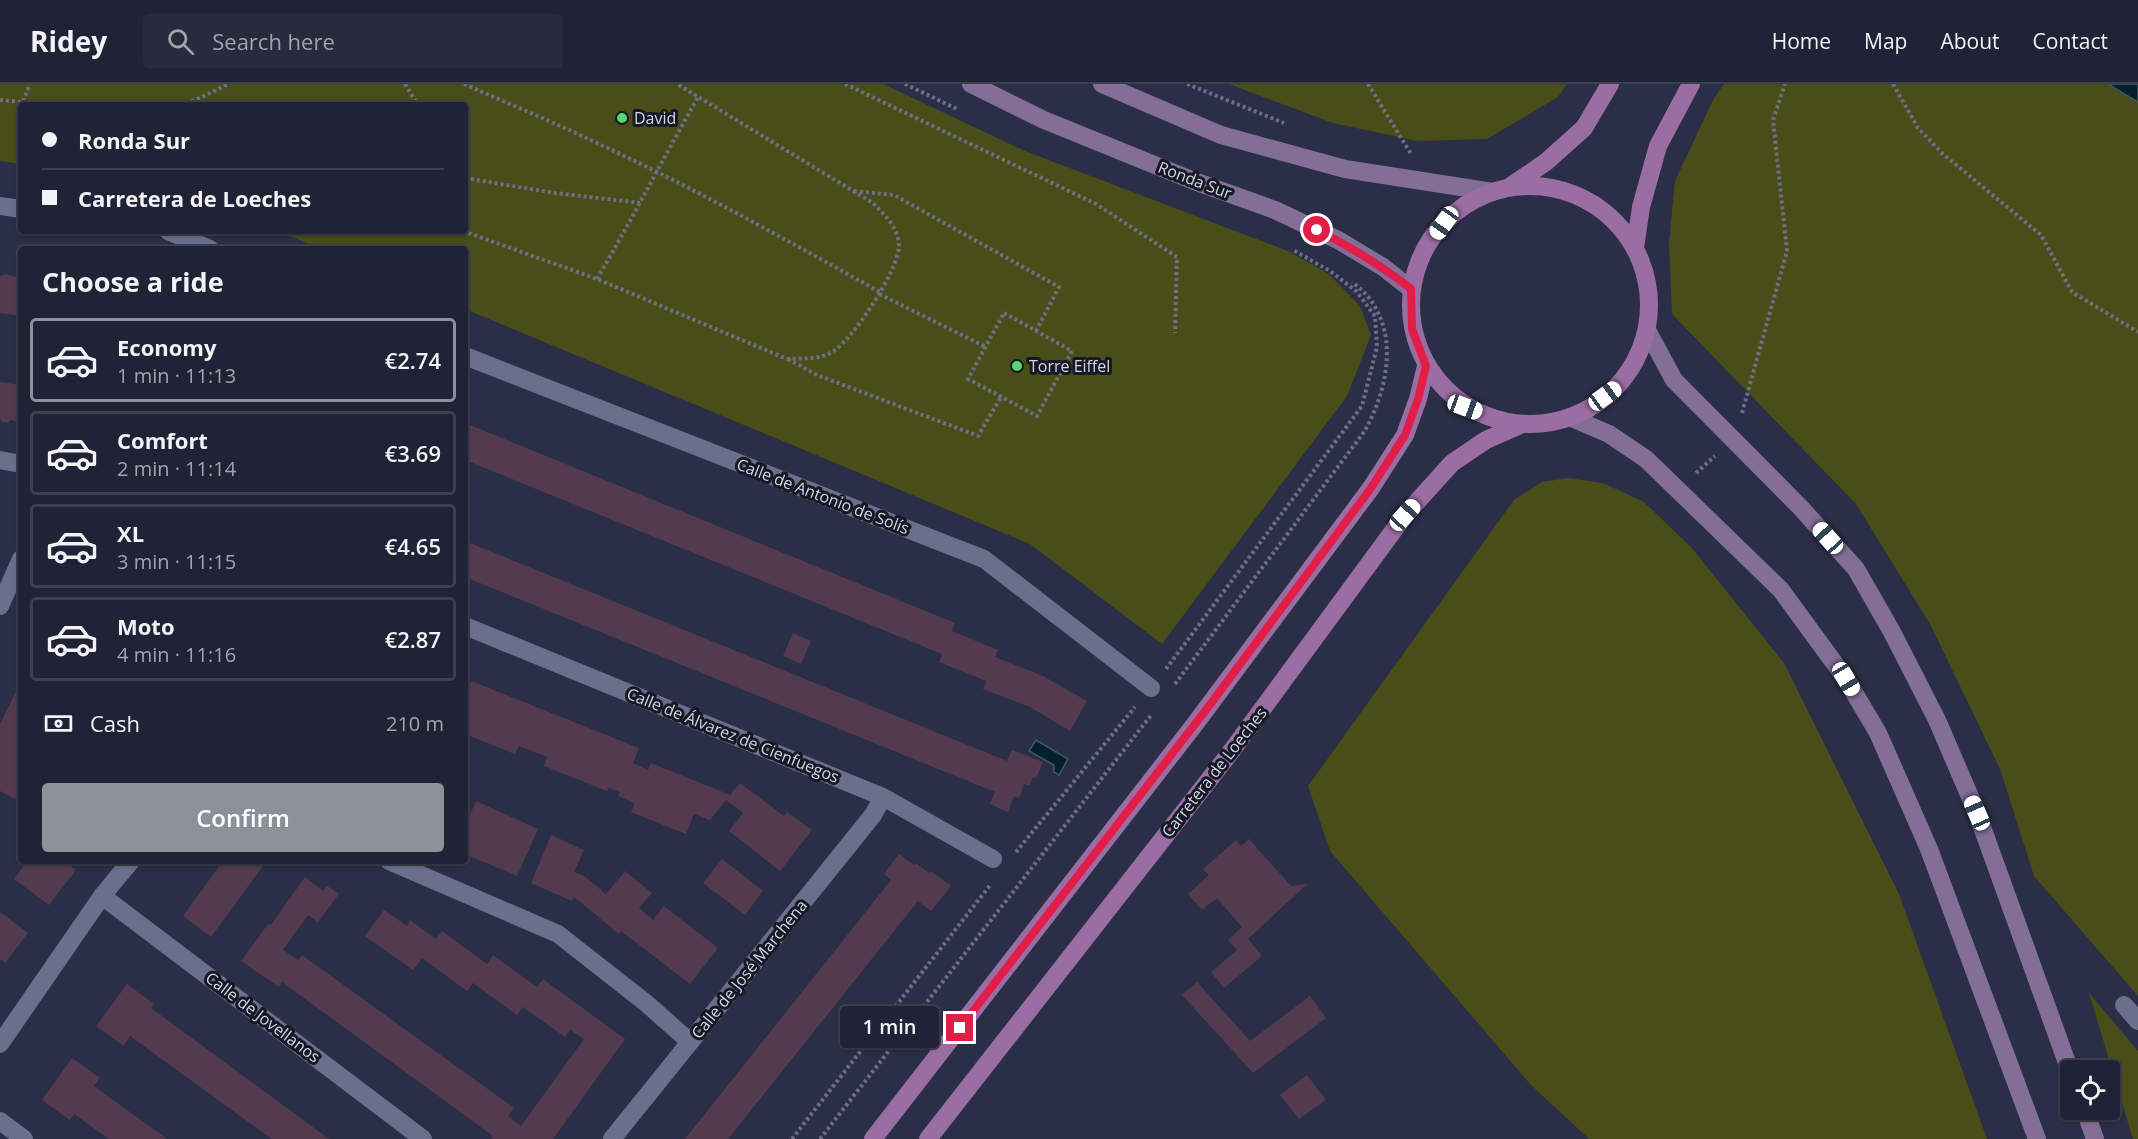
<!DOCTYPE html>
<html lang="en">
<head>
<meta charset="utf-8">
<style>
  :root { --surface:#202235; --page:#282a3d; --text:#f1f3f6; --muted:#a2a4ad; --line:#3d3f50; --accent:#8c9099 }
  body { margin:0; font-family:"Open Sans",sans-serif; background:var(--page); color:var(--text); height:100vh; display:flex; flex-direction:column; font-size:22px; white-space:nowrap }
  * { box-sizing:border-box; margin:0 }
  p { font-size:20px; color:var(--muted) }
  .icon { flex:none; width:33px; height:33px; fill:none; stroke:currentColor; stroke-width:2; stroke-linecap:round; stroke-linejoin:round }
  .map { position:relative; flex:1; overflow:hidden }
  .sheet { position:absolute; left:18px; top:162px; width:450px; height:618px; display:flex; flex-direction:column; background:var(--surface); border-radius:6px; box-shadow:0 2px 4px #0004,0 0 0 2px var(--line) }
  .sheet>* { flex:none }
  .banner { position:absolute; left:18px; top:18px; width:450px; height:132px; border-radius:6px; box-shadow:0 2px 4px #0004,0 0 0 2px var(--line); display:grid; align-content:center; height:132px; padding:0 24px; background:var(--surface) }
  .fabs { position:absolute; left:2060px; top:976px; display:grid; gap:12px }
  .fabs a { display:grid; place-items:center; width:60px; height:60px; border-radius:6px; background:var(--surface); box-shadow:0 2px 4px #0004,0 0 0 2px var(--line); font-size:30px }
  .end { position:absolute; width:27px; height:27px; margin:-14px; border:8px solid #e11d48; background:#fff; box-shadow:0 0 0 3px #fff }
  .from { border-radius:50% }
  .bubble { position:absolute; height:42px; border-radius:6px; background:var(--surface); box-shadow:0 2px 4px #0004,0 0 0 2px var(--line); font-size:20px; font-weight:600; line-height:42px; text-align:center }
  .car { position:absolute; width:18px; height:36px; margin:-18px -9px; border-radius:8px; box-shadow:0 0 4px 2px #0007; background:linear-gradient(#fff 24%,#345 0 40%,#fff 0 76%,#345 0 86%,#fff 0) }
  .banner b { display:flex; align-items:center; gap:21px; height:57px; font-size:22px }
  .banner b+b { border-top:2px solid var(--line) }
  .banner i { width:15px; height:15px; background:var(--text) }
  ul { padding:0; list-style:none }
  li { display:flex; align-items:center; gap:18px; height:84px; margin:0 12px 9px; padding:0 12px; border:3px solid var(--line); border-radius:6px }
  li div { flex:1 }
  li b { display:block; font-size:22px }
  li em { font-style:normal; font-weight:600 }
  li.selected { border-color:var(--accent) }
  li>.icon { width:54px; height:54px; stroke-width:1.5 }
  h2 { padding:0 24px; font-size:27px; line-height:72px }
  .pay { display:flex; align-items:center; gap:15px; height:66px; padding:0 24px; font-size:22px }
  .pay p { margin-inline-start:auto }
  .primary-button { display:flex; gap:12px; margin-top:auto; padding:12px 24px }
  .primary-button a { flex:1; height:69px; border-radius:6px; background:var(--accent); color:#fff; font-size:24px; font-weight:600; line-height:69px; text-align:center }
  header { display:flex; align-items:center; gap:36px; box-sizing:border-box; height:84px; padding:0 30px; background:var(--surface); border-bottom:2px solid var(--line) }
  header strong { font-size:28px }
  nav { display:flex; gap:33px; margin-inline-start:auto; font-size:21px }
  .search { width:420px; height:54px; background:var(--page); display:flex; align-items:center; gap:15px; box-sizing:border-box; padding:0 21px; border-radius:6px; color:var(--muted); font-size:22px }
  .map>svg:first-child { display:block }
  .green { fill:#494d17 }
  .water { fill:#04202c; stroke:#425764; stroke-width:1.5 }
  .building { fill:#533b4f }
  .lines { fill:none; stroke-linecap:round; stroke-linejoin:round }
  .path { stroke:#6c6f85; stroke-width:4; stroke-dasharray:3 3; stroke-linecap:butt }
  .street { stroke:#6a6f8c; stroke-width:18 }
  .secondary { stroke:#826e97; stroke-width:18 }
  .primary { stroke:#9a6ea3; stroke-width:18 }
  .route { stroke:#e11d48; stroke-width:8 }
  .poi-dot { fill:#5bd56e; stroke:#161823; stroke-width:2 }
  .labels { text-anchor:middle; dominant-baseline:central; stroke-width:6; stroke-linejoin:round; paint-order:stroke }
  .poi-label { font-size:16px; fill:#d3d6e6; stroke:#161823; text-anchor:start }
  .street-label { font-size:16px; fill:#d3d6e6; stroke:#161823 }
</style>
</head>
<body>
<header>
<strong>Ridey</strong>
<div class="search"><svg class="icon" aria-label="search" viewBox="0 0 24 24"><circle cx="10" cy="10" r="6"/><path d="M15 15l6 6"/></svg>Search here</div>
<nav><a>Home</a><a>Map</a><a>About</a><a>Contact</a></nav>
</header>
<div class="map">
<svg width="2138" height="1055" viewBox="0 0 2138 1055">
  <rect width="100%" height="100%" fill="#2b2e47"/>
  <path class="green" d="M 0,0 L 883,0 L 1025,67 L 1288,167 L 1329,190 L 1360,222 L 1371,251 L 1347,312 L 1162,560 L 1030,460 L 465,225 L 465,165 L 321,165 L 278,147 L 465,147 L 465,21 L 21,21 L 21,80 L 0,77 Z
    M 1229,0 L 1567,0 L 1558,13 L 1487,55 L 1417,57 L 1333,39 Z
    M 1724,0 L 2108,0 L 2138,18 L 2138,912 L 2034,792 L 2000,685 L 1930,540 L 1856,420 L 1672,230 L 1669,159 L 1675,97 L 1713,16 Z
    M 1568,394 L 1603,399 L 1644,418 L 1691,463 L 1784,579 L 1899,810 L 1987,1055 L 1589,1055 L 1531,1001 L 1330,767 L 1308,702 L 1514,416 L 1542,398 Z
    M 2089,909 L 2138,967 L 2138,1055 L 2133,1055 Z"/>
  <path class="water" d="M 2108,0 L 2138,0 L 2138,18 Z
    M 1036,656 L 1068,675 L 1059,691 L 1054,688 L 1054,681 L 1029,667 Z"/>
  <path class="building" d="M 6,190 L 21,195 L 21,232 L 0,229 L 0,192 Z
    M 0,298 L 21,301 L 21,338 L 10,336 L 8,339 L 2,338 L 0,335 Z
    M 465,339 L 955,539 L 952,547 L 998,566 L 995,573 L 1043,592 L 1087,617 L 1070,647 L 1030,623 L 983,605 L 986,597 L 939,578 L 942,570 L 465,376 Z
    M 465,457 L 1007,677 L 1012,666 L 1043,678 L 1036,694 L 1033,693 L 1029,702 L 1024,700 L 1019,714 L 1014,712 L 1008,728 L 1005,727 L 990,720 L 995,708 L 465,493 Z
    M 793,549 L 811,557 L 801,580 L 783,572 Z
    M 21,597 L 21,703 L 15,715 L 0,707 L 0,640 Z
    M 471,597 L 639,664 L 633,679 L 648,686 L 651,679 L 730,711 L 740,699 L 784,732 L 787,728 L 812,746 L 780,787 L 729,747 L 743,729 L 726,716 L 710,736 L 694,730 L 686,750 L 631,728 L 635,719 L 618,712 L 620,708 L 608,704 L 607,707 L 544,682 L 547,673 L 519,662 L 515,670 L 465,650 L 465,613 Z
    M 476,717 L 538,745 L 517,792 L 465,770 L 465,742 Z
    M 551,751 L 584,766 L 574,788 L 584,792 L 606,810 L 625,787 L 652,809 L 639,824 L 653,836 L 664,822 L 718,864 L 690,900 L 621,847 L 619,850 L 574,813 L 572,817 L 531,799 Z
    M 1249,755 L 1291,802 L 1307,800 L 1248,855 L 1262,872 L 1224,904 L 1211,888 L 1237,866 L 1228,856 L 1242,843 L 1217,814 L 1202,826 L 1188,810 L 1209,791 L 1203,785 L 1236,756 L 1241,762 Z
    M 899,770 L 914,781 L 916,779 L 929,789 L 931,787 L 951,802 L 931,827 L 918,817 L 728,1055 L 685,1055 L 891,796 L 884,790 Z
    M 722,775 L 763,807 L 745,831 L 703,799 Z
    M 27,777 L 64,777 L 76,786 L 49,821 L 14,795 Z
    M 223,777 L 256,777 L 263,782 L 211,853 L 183,832 Z
    M 305,793 L 323,807 L 327,802 L 339,810 L 318,838 L 308,831 L 283,866 L 298,876 L 302,871 L 514,1024 L 508,1032 L 521,1042 L 584,955 L 570,946 L 565,953 L 523,923 L 517,931 L 473,899 L 467,907 L 422,874 L 413,886 L 365,852 L 384,826 L 407,842 L 410,836 L 436,855 L 442,847 L 487,880 L 493,871 L 537,903 L 543,895 L 625,955 L 553,1055 L 491,1055 L 493,1052 L 282,898 L 279,903 L 241,877 L 268,840 L 271,841 Z
    M 0,828 L 28,849 L 5,879 L 0,875 Z
    M 1197,898 L 1250,957 L 1310,912 L 1326,934 L 1253,989 L 1182,911 Z
    M 127,900 L 154,920 L 151,924 L 329,1055 L 272,1055 L 130,952 L 124,962 L 96,942 Z
    M 72,974 L 100,994 L 94,1002 L 167,1055 L 109,1055 L 74,1030 L 70,1036 L 42,1016 Z
    M 1307,991 L 1326,1016 L 1299,1035 L 1280,1011 Z"/>
  <g class="lines">
    <path class="path" d="M 405,0 L 418,21
      M 464,0 C 509,20 556,39 601,61 C 696,105 788,157 880,208 L 879,210 L 986,263
      M 845,0 L 1096,120 L 1177,173 L 1175,249
      M 905,0 L 959,26
      M 1187,0 L 1284,39
      M 1368,0 L 1411,70
      M 1893,0 L 1918,44 L 1943,70 L 2041,151 L 2072,208 L 2138,248
      M 0,16 L 55,21
      M 23,17 L 30,0
      M 180,21 L 200,14 L 228,0
      M 465,94 L 555,109 L 641,119
      M 854,107 L 894,111 L 1059,203 L 1036,247
      M 463,147 L 597,195 L 787,275 C 803,274 819,276 832,268 C 853,256 900,184 899,161 C 897,142 885,131 873,119 L 677,0
      M 597,195 C 632,135 664,73 698,13
      M 1004,229 L 1072,267 L 1037,332 L 968,295 Z
      M 788,275 L 817,291 L 978,352 L 1001,313
      M 1742,329 L 1787,167 L 1773,36 L 1785,0
      M 1696,389 L 1715,372
      M 1166,585 L 1362,322 L 1377,263 L 1375,232 L 1356,207 L 1330,187 L 1293,166
      M 1175,600 L 1364,348 C 1391,301 1402,234 1352,198
      M 1016,768 L 1135,623
      M 792,1055 L 991,800
      M 820,1055 L 1152,630"/>
    <path class="street" d="M 0,122 L 21,125
      M 168,147 L 210,165
      M 465,272 L 984,475 L 1151,604
      M 0,376 L 21,380
      M 0,522 L 21,475
      M 465,542 L 883,713 L 993,775
      M 389,777 L 558,850 L 646,919 L 690,958
      M 102,812 L 423,1055
      M 2124,921 L 2138,937
      M 0,960 L 102,812 L 131,777
      M 0,1037 L 24,1055
      M 612,1055 L 873,731 L 883,713"/>
    <path class="secondary" d="M 971,0 L 1044,36 L 1194,97 L 1275,126 L 1338,156 L 1383,183 L 1411,205
      M 1102,0 L 1221,51 L 1345,85 L 1493,108
      M 1648,248 L 1674,296 L 1801,424 L 1856,485 L 1892,548 L 1937,636 L 1977,729 L 2070,987
      M 1574,335 L 1609,350 L 1646,375 L 1781,506 L 1846,595 L 1878,649 L 1929,765 L 2037,1055
      M 2085,1026 L 2095,1055"/>
    <path class="primary" d="M1411 221a119 119 0 1 1 238 0a119 119 0 1 1-238 0Z
      M 1508,104 L 1546,78 L 1584,44 L 1610,0
      M 1635,164 L 1641,123 L 1658,62 L 1691,0
      M 873,1055 L 1195,640 L 1371,404 L 1405,351 L 1418,315 L 1426,282
      M 928,1055 L 1230,669 L 1405,431 L 1452,379 L 1486,356 L 1518,342"/>
  </g>
  <g class="lines">
    <path class="route" d="M 960,944 L 1209,622 L 1371,404 L 1405,351 L 1418,315 L 1426,282 L 1412,245 L 1411,205 C 1382,182 1351,163 1317,146"/>
  </g>
  <g class="poi-dot">
    <circle cx="622" cy="34" r="6"/>
    <circle cx="1017" cy="282" r="6"/>
  </g>
  <g class="labels">
    <g class="poi-label">
      <text x="634" y="34">David</text>
      <text x="1029" y="282">Torre Eiffel</text>
    </g>
    <g class="street-label">
      <text transform="translate(1195 96) rotate(21)">Ronda Sur</text>
      <text transform="translate(823 412) rotate(21)">Calle de Antonio de Solís</text>
      <text transform="translate(733 651) rotate(22)">Calle de Álvarez de Cienfuegos</text>
      <text transform="translate(1214 688) rotate(-52)">Carretera de Loeches</text>
      <text transform="translate(749 885) rotate(-51)">Calle de José Marchena</text>
      <text transform="translate(263 933) rotate(37)">Calle de Jovellanos</text>
    </g>
  </g>
</svg>
<div class="fabs">
<a><svg class="icon" aria-label="locate" viewBox="0 0 24 24"><circle cx="12" cy="12" r="6"/><path d="M12 2v4M12 18v4M2 12h4M18 12h4"/></svg></a>
</div>
<i class="end from" style="left:1317px;top:146px"></i>
<i class="end" style="left:960px;top:944px"></i>
<div class="bubble" style="left:840px;top:922px;width:99px">1 min</div>
<i class="car" style="left:1444px;top:139px;rotate:215deg"></i>
<i class="car" style="left:1605px;top:312px;rotate:54deg"></i>
<i class="car" style="left:1465px;top:323px;rotate:110deg"></i>
<i class="car" style="left:1405px;top:431px;rotate:42deg"></i>
<i class="car" style="left:1828px;top:454px;rotate:318deg"></i>
<i class="car" style="left:1846px;top:595px;rotate:149deg"></i>
<i class="car" style="left:1977px;top:729px;rotate:336deg"></i>
<div class="banner">
<b><i class="from"></i>Ronda Sur</b>
<b><i></i>Carretera de Loeches</b>
</div>
<section class="sheet">
<h2>Choose a ride</h2>
<ul>
<li class="selected"><svg class="icon" aria-label="car" viewBox="0 0 24 24"><path d="M5 17H2v-5l4-1 3-4h7l3 4 3 1v5h-3M9 17h6M6 11h13"/><circle cx="7" cy="17" r="2"/><circle cx="17" cy="17" r="2"/></svg><div><b>Economy</b><p>1 min · 11:13</p></div><em>€2.74</em></li>
<li><svg class="icon" aria-label="car" viewBox="0 0 24 24"><path d="M5 17H2v-5l4-1 3-4h7l3 4 3 1v5h-3M9 17h6M6 11h13"/><circle cx="7" cy="17" r="2"/><circle cx="17" cy="17" r="2"/></svg><div><b>Comfort</b><p>2 min · 11:14</p></div><em>€3.69</em></li>
<li><svg class="icon" aria-label="car" viewBox="0 0 24 24"><path d="M5 17H2v-5l4-1 3-4h7l3 4 3 1v5h-3M9 17h6M6 11h13"/><circle cx="7" cy="17" r="2"/><circle cx="17" cy="17" r="2"/></svg><div><b>XL</b><p>3 min · 11:15</p></div><em>€4.65</em></li>
<li><svg class="icon" aria-label="car" viewBox="0 0 24 24"><path d="M5 17H2v-5l4-1 3-4h7l3 4 3 1v5h-3M9 17h6M6 11h13"/><circle cx="7" cy="17" r="2"/><circle cx="17" cy="17" r="2"/></svg><div><b>Moto</b><p>4 min · 11:16</p></div><em>€2.87</em></li>
</ul>
<div class="pay"><svg class="icon" aria-label="cash" viewBox="0 0 24 24"><path d="M3 7h18v10H3z"/><circle cx="12" cy="12" r="2"/></svg>Cash<p>210 m</p></div>
<div class="primary-button"><a>Confirm</a></div>
</section>
</div>
</body>
</html>
